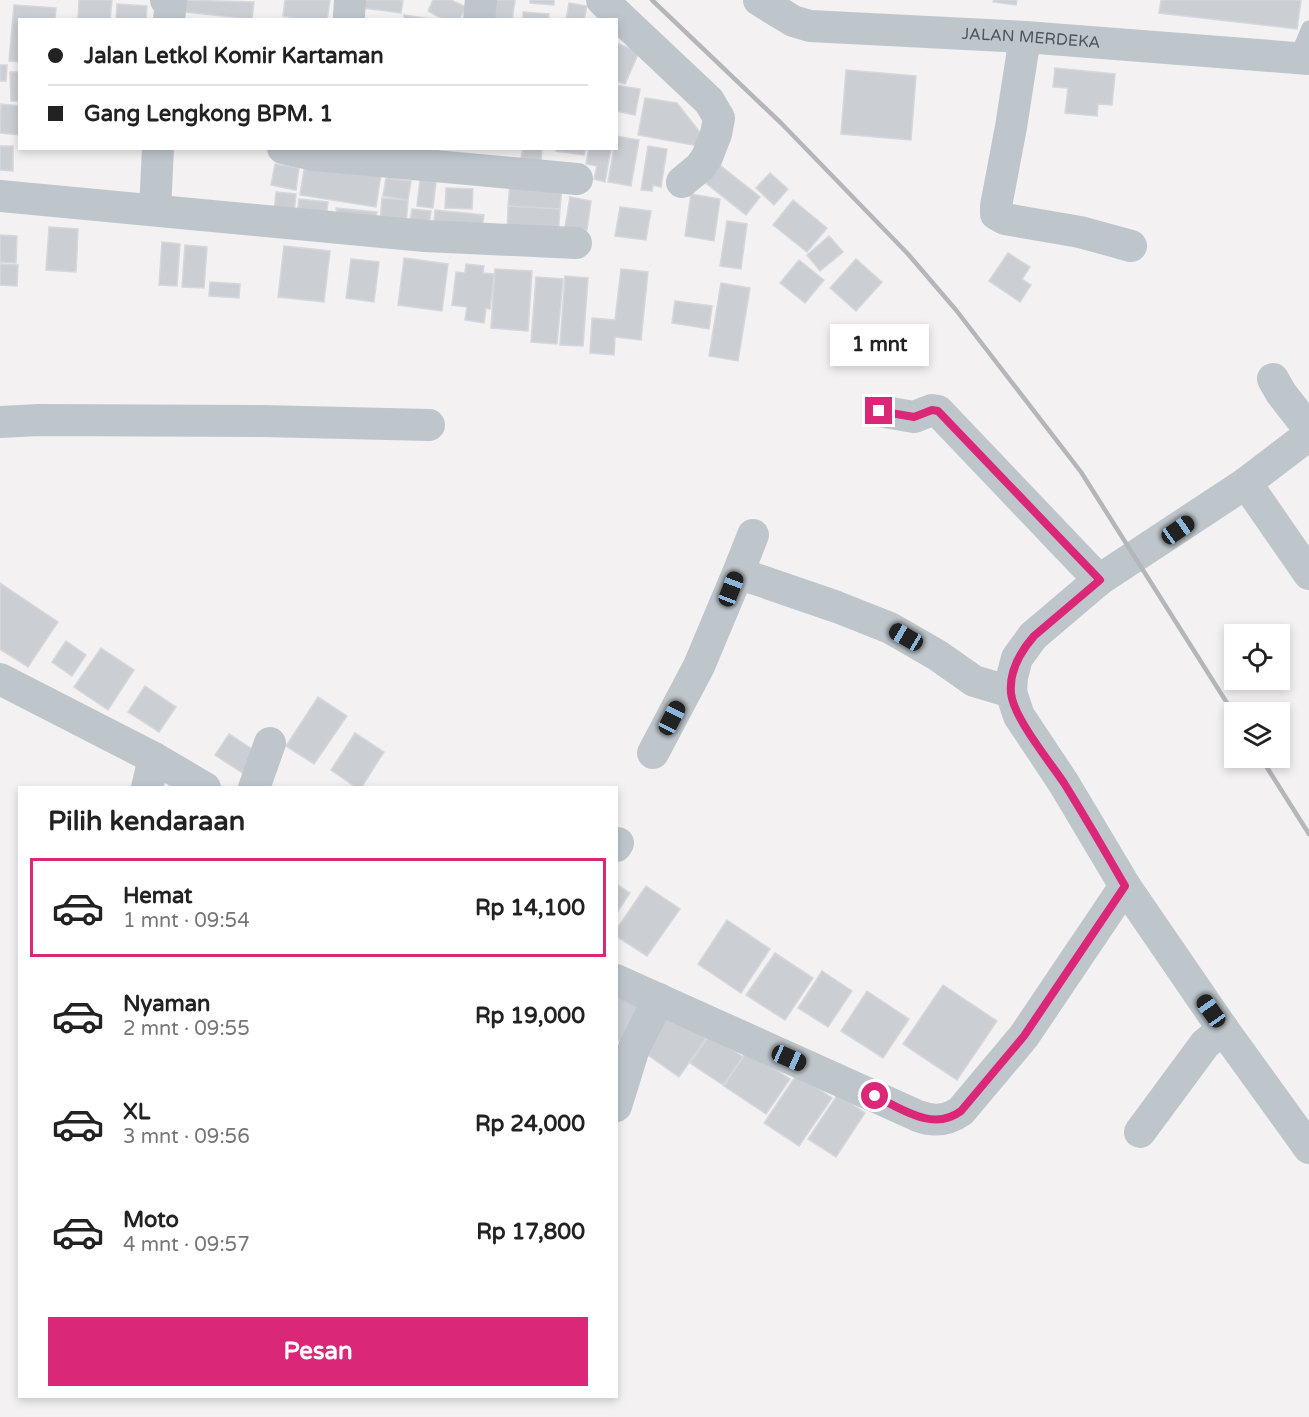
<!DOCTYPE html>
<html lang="id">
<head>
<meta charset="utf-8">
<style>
  :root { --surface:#fff; --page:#f2f2f2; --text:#222; --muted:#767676; --line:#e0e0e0; --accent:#db2777 }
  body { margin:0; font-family:"Varela Round",sans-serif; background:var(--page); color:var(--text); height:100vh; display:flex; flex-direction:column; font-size:22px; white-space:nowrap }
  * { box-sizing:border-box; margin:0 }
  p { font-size:20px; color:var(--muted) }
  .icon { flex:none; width:33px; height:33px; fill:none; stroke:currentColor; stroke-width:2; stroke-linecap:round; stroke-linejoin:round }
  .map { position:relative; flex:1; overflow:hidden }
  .details { position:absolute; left:18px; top:786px; width:600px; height:612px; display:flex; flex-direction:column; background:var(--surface); border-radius:0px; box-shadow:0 3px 9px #0003 }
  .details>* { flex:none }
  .top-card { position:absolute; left:18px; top:18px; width:600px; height:132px; border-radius:0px; box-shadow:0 3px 9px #0003; display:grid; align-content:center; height:132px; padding:0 30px; background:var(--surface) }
  .fabs { position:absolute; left:1224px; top:624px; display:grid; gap:12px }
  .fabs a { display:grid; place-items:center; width:66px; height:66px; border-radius:0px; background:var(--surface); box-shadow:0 3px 9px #0003; font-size:30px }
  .end { position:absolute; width:27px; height:27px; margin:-14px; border:8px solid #db2777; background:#fff; box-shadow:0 0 0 3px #fff }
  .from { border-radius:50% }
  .bubble { position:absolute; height:42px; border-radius:0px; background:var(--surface); box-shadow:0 3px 9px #0003; font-size:20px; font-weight:800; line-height:42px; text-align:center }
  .car { position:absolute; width:18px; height:36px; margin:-18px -9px; border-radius:8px; box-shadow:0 0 4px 2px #0007; background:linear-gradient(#222 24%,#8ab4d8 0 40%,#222 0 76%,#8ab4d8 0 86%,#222 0) }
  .top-card b { display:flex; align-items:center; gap:21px; height:57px; font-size:22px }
  .top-card b+b { border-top:2px solid var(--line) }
  .top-card i { width:15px; height:15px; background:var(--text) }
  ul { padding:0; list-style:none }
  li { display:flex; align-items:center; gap:18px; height:99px; margin:0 12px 9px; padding:0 18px; border:3px solid transparent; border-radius:0px }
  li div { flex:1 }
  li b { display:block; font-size:22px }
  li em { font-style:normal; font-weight:800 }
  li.selected { border-color:var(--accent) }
  li>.icon { width:54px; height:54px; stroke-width:1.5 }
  h2 { padding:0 30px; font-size:27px; line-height:72px }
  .primary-button { display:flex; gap:12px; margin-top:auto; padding:12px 30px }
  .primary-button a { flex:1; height:69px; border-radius:0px; background:var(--accent); color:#fff; font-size:24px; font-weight:800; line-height:69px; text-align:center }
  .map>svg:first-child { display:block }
  .building { fill:#cbced3; stroke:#d5d7dc; stroke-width:1.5 }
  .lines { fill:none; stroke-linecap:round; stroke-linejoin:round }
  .service { stroke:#bec6cc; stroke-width:15 }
  .minor { stroke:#bec6cc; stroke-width:32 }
  .rail { stroke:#b4b6ba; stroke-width:4.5 }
  .route { stroke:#db2777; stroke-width:8 }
  .labels { text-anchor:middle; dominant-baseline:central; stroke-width:4.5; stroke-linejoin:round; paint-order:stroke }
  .street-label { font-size:16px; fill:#4a555d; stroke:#fff }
</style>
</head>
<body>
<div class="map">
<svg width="1309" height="1417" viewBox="0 0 1309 1417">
  <rect width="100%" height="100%" fill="#f3f1f1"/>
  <path class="building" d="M 79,0 L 112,0 L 110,20 L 78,20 Z
    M 177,0 L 254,2 L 252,19 L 175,11 Z
    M 285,0 L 330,0 L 327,20 L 304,20 L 283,16 Z
    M 357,0 L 403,0 L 401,13 L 356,7 Z
    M 433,0 L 451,0 L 466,7 L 459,20 L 444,20 L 428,11 Z
    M 489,0 L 515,0 L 512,20 L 487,20 Z
    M 530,0 L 554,0 L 554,5 L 530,3 Z
    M 994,0 L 1017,0 L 1016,5 L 993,2 Z
    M 1161,0 L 1301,0 L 1297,29 L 1159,13 Z
    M 569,3 L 587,6 L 584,20 L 566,20 Z
    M 117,4 L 147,6 L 146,20 L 116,20 Z
    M 14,5 L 56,8 L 55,20 L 20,20 L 20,62 L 9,61 Z
    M 523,12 L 549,14 L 548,20 L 523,20 Z
    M 404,15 L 437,20 L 404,20 Z
    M 616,43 L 639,52 L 625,84 L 616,81 Z
    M 0,65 L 7,65 L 6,81 L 0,81 Z
    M 1055,68 L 1115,74 L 1112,105 L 1098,104 L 1097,116 L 1065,113 L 1068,88 L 1053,87 Z
    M 846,70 L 916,76 L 911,140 L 841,134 Z
    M 10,72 L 20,72 L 20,101 L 11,101 Z
    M 616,85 L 640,89 L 635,115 L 616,111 Z
    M 645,98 L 677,103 L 703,136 L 698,146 L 638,135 Z
    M 1,104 L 20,106 L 20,135 L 0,133 Z
    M 616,136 L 639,140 L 631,186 L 608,182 L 614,148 L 616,148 Z
    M 0,146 L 13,146 L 13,171 L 0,170 Z
    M 648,146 L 667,149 L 661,187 L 653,185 L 652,191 L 641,190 Z
    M 523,148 L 542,148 L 541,161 L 521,158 Z
    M 556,148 L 585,148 L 584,155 L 556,151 Z
    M 589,148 L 611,148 L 605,182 L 594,179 L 597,166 L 586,164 Z
    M 716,162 L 760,197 L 746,215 L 702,180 Z
    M 275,164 L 299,168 L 296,190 L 271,185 Z
    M 305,164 L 381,175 L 376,207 L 300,195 Z
    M 770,173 L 788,189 L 774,205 L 756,188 Z
    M 386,178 L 411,181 L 408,200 L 383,196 Z
    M 420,180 L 436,182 L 433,208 L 417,206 Z
    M 510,182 L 562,187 L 560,209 L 508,206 Z
    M 446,188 L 473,189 L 472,209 L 445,208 Z
    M 276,192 L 296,194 L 293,223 L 273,221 Z
    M 691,194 L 720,199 L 714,241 L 685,236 Z
    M 570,197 L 591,201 L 587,230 L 565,227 Z
    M 382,198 L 408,200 L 406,225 L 380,223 Z
    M 299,199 L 328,202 L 326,219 L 297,216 Z
    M 793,200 L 827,228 L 807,252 L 773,225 Z
    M 508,206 L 560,209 L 558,237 L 507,234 Z
    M 620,207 L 651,211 L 646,240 L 615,236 Z
    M 336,208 L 377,212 L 374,226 L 340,224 Z
    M 412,209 L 431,211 L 428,232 L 409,229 Z
    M 435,210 L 484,215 L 481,234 L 433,234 Z
    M 727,221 L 747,224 L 741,269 L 720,266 Z
    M 49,227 L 78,229 L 76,272 L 46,270 Z
    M 0,235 L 17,236 L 16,263 L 0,262 Z
    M 829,236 L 843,252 L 820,271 L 807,255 Z
    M 162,242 L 180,244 L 177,286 L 159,285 Z
    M 185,245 L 207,247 L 204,288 L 182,287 Z
    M 284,246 L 330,251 L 324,302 L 278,297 Z
    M 1008,253 L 1030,267 L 1022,279 L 1031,285 L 1020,302 L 989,281 Z
    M 404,258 L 448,264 L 442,311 L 398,305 Z
    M 351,259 L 379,262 L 374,302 L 346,298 Z
    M 856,259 L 882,282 L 856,311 L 830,288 Z
    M 799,260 L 824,280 L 805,303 L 780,283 Z
    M 0,264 L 18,265 L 17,286 L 0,285 Z
    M 466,264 L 484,266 L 483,273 L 494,274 L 490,309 L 486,308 L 484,323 L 465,320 L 467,307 L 452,305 L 456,272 L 465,273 Z
    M 495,269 L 532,271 L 528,331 L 491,328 Z
    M 621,269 L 648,272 L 641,340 L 615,337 L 614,355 L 590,353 L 592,318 L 615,320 Z
    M 565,276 L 588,278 L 583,346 L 560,345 Z
    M 536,277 L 563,279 L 557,344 L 531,342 Z
    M 210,282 L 240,284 L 239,298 L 209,296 Z
    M 721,283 L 750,288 L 738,361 L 709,356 Z
    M 675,301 L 712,306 L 709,329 L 672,323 Z
    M 0,583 L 58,622 L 28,667 L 0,649 Z
    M 66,641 L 86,655 L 72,676 L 52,662 Z
    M 101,648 L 134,670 L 108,710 L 74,687 Z
    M 145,686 L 176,707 L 159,732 L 128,712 Z
    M 318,697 L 347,716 L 314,764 L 286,746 Z
    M 355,733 L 384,752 L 361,788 L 357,788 L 331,770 Z
    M 229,734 L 258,753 L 244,774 L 215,755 Z
    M 616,884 L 630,893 L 616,914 Z
    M 646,886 L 680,909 L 647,956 L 616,936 L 616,930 Z
    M 727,920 L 770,949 L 741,993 L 698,964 Z
    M 775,953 L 813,978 L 785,1020 L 746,995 Z
    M 822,971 L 852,991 L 828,1027 L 798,1008 Z
    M 943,985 L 997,1021 L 957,1080 L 903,1044 Z
    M 867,991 L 909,1019 L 883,1058 L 841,1031 Z
    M 616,992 L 649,1014 L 627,1046 L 616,1039 Z
    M 668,1013 L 706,1038 L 679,1077 L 645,1053 Z
    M 710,1035 L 743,1057 L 723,1085 L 690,1063 Z
    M 747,1051 L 790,1079 L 766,1114 L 724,1086 Z
    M 797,1074 L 832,1098 L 799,1146 L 764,1123 Z
    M 838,1094 L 865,1113 L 836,1157 L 808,1139 Z"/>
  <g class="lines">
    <path class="service" d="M 1296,59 L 1309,28"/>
    <g class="minor">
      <path d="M 166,0 L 171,1 L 169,20"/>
      <path d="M 602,0 L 709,101 L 719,118 L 716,134 L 707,157 L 700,167 L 682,182"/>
      <path id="s1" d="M 759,0 L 793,21 L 810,26 L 1025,37 L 1309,59"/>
      <path d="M 349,16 L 350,0"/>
      <path d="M 479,20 L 481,0"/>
      <path d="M 1025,37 L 1011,127 L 996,206 L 996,214 L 1005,219 L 1080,232 L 1131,246"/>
      <path d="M 283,148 L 315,155 L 577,179"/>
      <path d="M 0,196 L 425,236 L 576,243"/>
      <path d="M 155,210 L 158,148"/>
      <path d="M 1273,379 L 1281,393 L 1309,429"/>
      <path d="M 879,411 L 914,417 L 932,410 L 938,411 L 1099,580"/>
      <path d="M 0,422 L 39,420 L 262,421 L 429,425"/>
      <path d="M 1309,435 L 1246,483 L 1099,580 L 1033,636 L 1017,658 L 1012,677 L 1011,692 L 1019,716 L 1063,782 L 1125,886 L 1223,1029 L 1309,1148"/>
      <path d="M 1246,483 L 1309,574"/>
      <path d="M 738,573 L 753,535"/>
      <path d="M 0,679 L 154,758 L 205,788"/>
      <path d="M 653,753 L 699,666 L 738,573 L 837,607 L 890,628 L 937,655 L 974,681 L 1011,692"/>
      <path d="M 147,788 L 154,758"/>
      <path d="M 254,788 L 270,743"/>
      <path d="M 616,846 L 618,843"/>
      <path d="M 616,980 L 918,1116 C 934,1122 947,1121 961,1111 L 1024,1036 L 1125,886"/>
      <path d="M 616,1106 L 634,1048 L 659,999"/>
      <path d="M 1140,1132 L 1205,1044 L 1223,1029"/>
    </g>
    <path class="rail" d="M 652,0 L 781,123 L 908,254 L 956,310 L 1081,472 L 1234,714
      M 1261,758 L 1309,834"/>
  </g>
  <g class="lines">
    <path class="route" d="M 875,1096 C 902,1109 933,1132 961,1111 L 1024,1036 L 1125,886 C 1105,851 1085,817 1064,783 C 1050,762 1013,717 1011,693 C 1009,671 1020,652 1034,636 L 1100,580 L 938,411 L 932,410 L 914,417 L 879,411"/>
  </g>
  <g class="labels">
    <g class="street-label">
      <text stroke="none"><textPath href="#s1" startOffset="279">JALAN MERDEKA</textPath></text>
    </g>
  </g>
</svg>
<div class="fabs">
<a><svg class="icon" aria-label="locate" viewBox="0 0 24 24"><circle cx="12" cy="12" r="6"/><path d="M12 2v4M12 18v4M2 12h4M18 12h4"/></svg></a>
<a><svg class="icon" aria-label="layers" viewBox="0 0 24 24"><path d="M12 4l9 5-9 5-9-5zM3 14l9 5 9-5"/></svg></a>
</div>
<i class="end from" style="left:875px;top:1096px"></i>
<i class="end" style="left:879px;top:411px"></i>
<div class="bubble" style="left:830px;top:324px;width:99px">1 mnt</div>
<i class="car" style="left:1178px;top:530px;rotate:55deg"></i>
<i class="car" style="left:731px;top:589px;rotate:21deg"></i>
<i class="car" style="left:906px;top:637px;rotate:300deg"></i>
<i class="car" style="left:672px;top:718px;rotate:27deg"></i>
<i class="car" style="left:1211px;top:1011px;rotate:325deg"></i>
<i class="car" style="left:789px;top:1058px;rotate:114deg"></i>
<div class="top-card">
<b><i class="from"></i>Jalan Letkol Komir Kartaman</b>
<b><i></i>Gang Lengkong BPM. 1</b>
</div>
<section class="details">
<h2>Pilih kendaraan</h2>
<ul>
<li class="selected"><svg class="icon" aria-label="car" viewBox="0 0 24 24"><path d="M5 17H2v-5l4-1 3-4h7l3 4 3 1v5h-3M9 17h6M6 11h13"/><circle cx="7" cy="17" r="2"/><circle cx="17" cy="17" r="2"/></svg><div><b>Hemat</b><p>1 mnt · 09:54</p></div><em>Rp 14,100</em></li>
<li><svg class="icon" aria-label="car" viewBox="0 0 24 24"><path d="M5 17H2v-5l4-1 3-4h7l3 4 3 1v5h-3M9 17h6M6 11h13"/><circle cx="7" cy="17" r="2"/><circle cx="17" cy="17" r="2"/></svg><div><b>Nyaman</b><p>2 mnt · 09:55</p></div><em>Rp 19,000</em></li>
<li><svg class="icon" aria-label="car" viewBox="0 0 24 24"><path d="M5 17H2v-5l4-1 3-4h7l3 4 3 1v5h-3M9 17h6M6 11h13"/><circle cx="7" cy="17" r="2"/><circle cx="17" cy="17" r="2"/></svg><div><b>XL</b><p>3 mnt · 09:56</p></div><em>Rp 24,000</em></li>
<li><svg class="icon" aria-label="car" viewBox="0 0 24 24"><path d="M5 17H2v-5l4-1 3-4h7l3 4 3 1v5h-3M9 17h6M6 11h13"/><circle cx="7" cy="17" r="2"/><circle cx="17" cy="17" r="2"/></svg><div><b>Moto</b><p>4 mnt · 09:57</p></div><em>Rp 17,800</em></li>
</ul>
<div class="primary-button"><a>Pesan</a></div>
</section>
</div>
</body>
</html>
